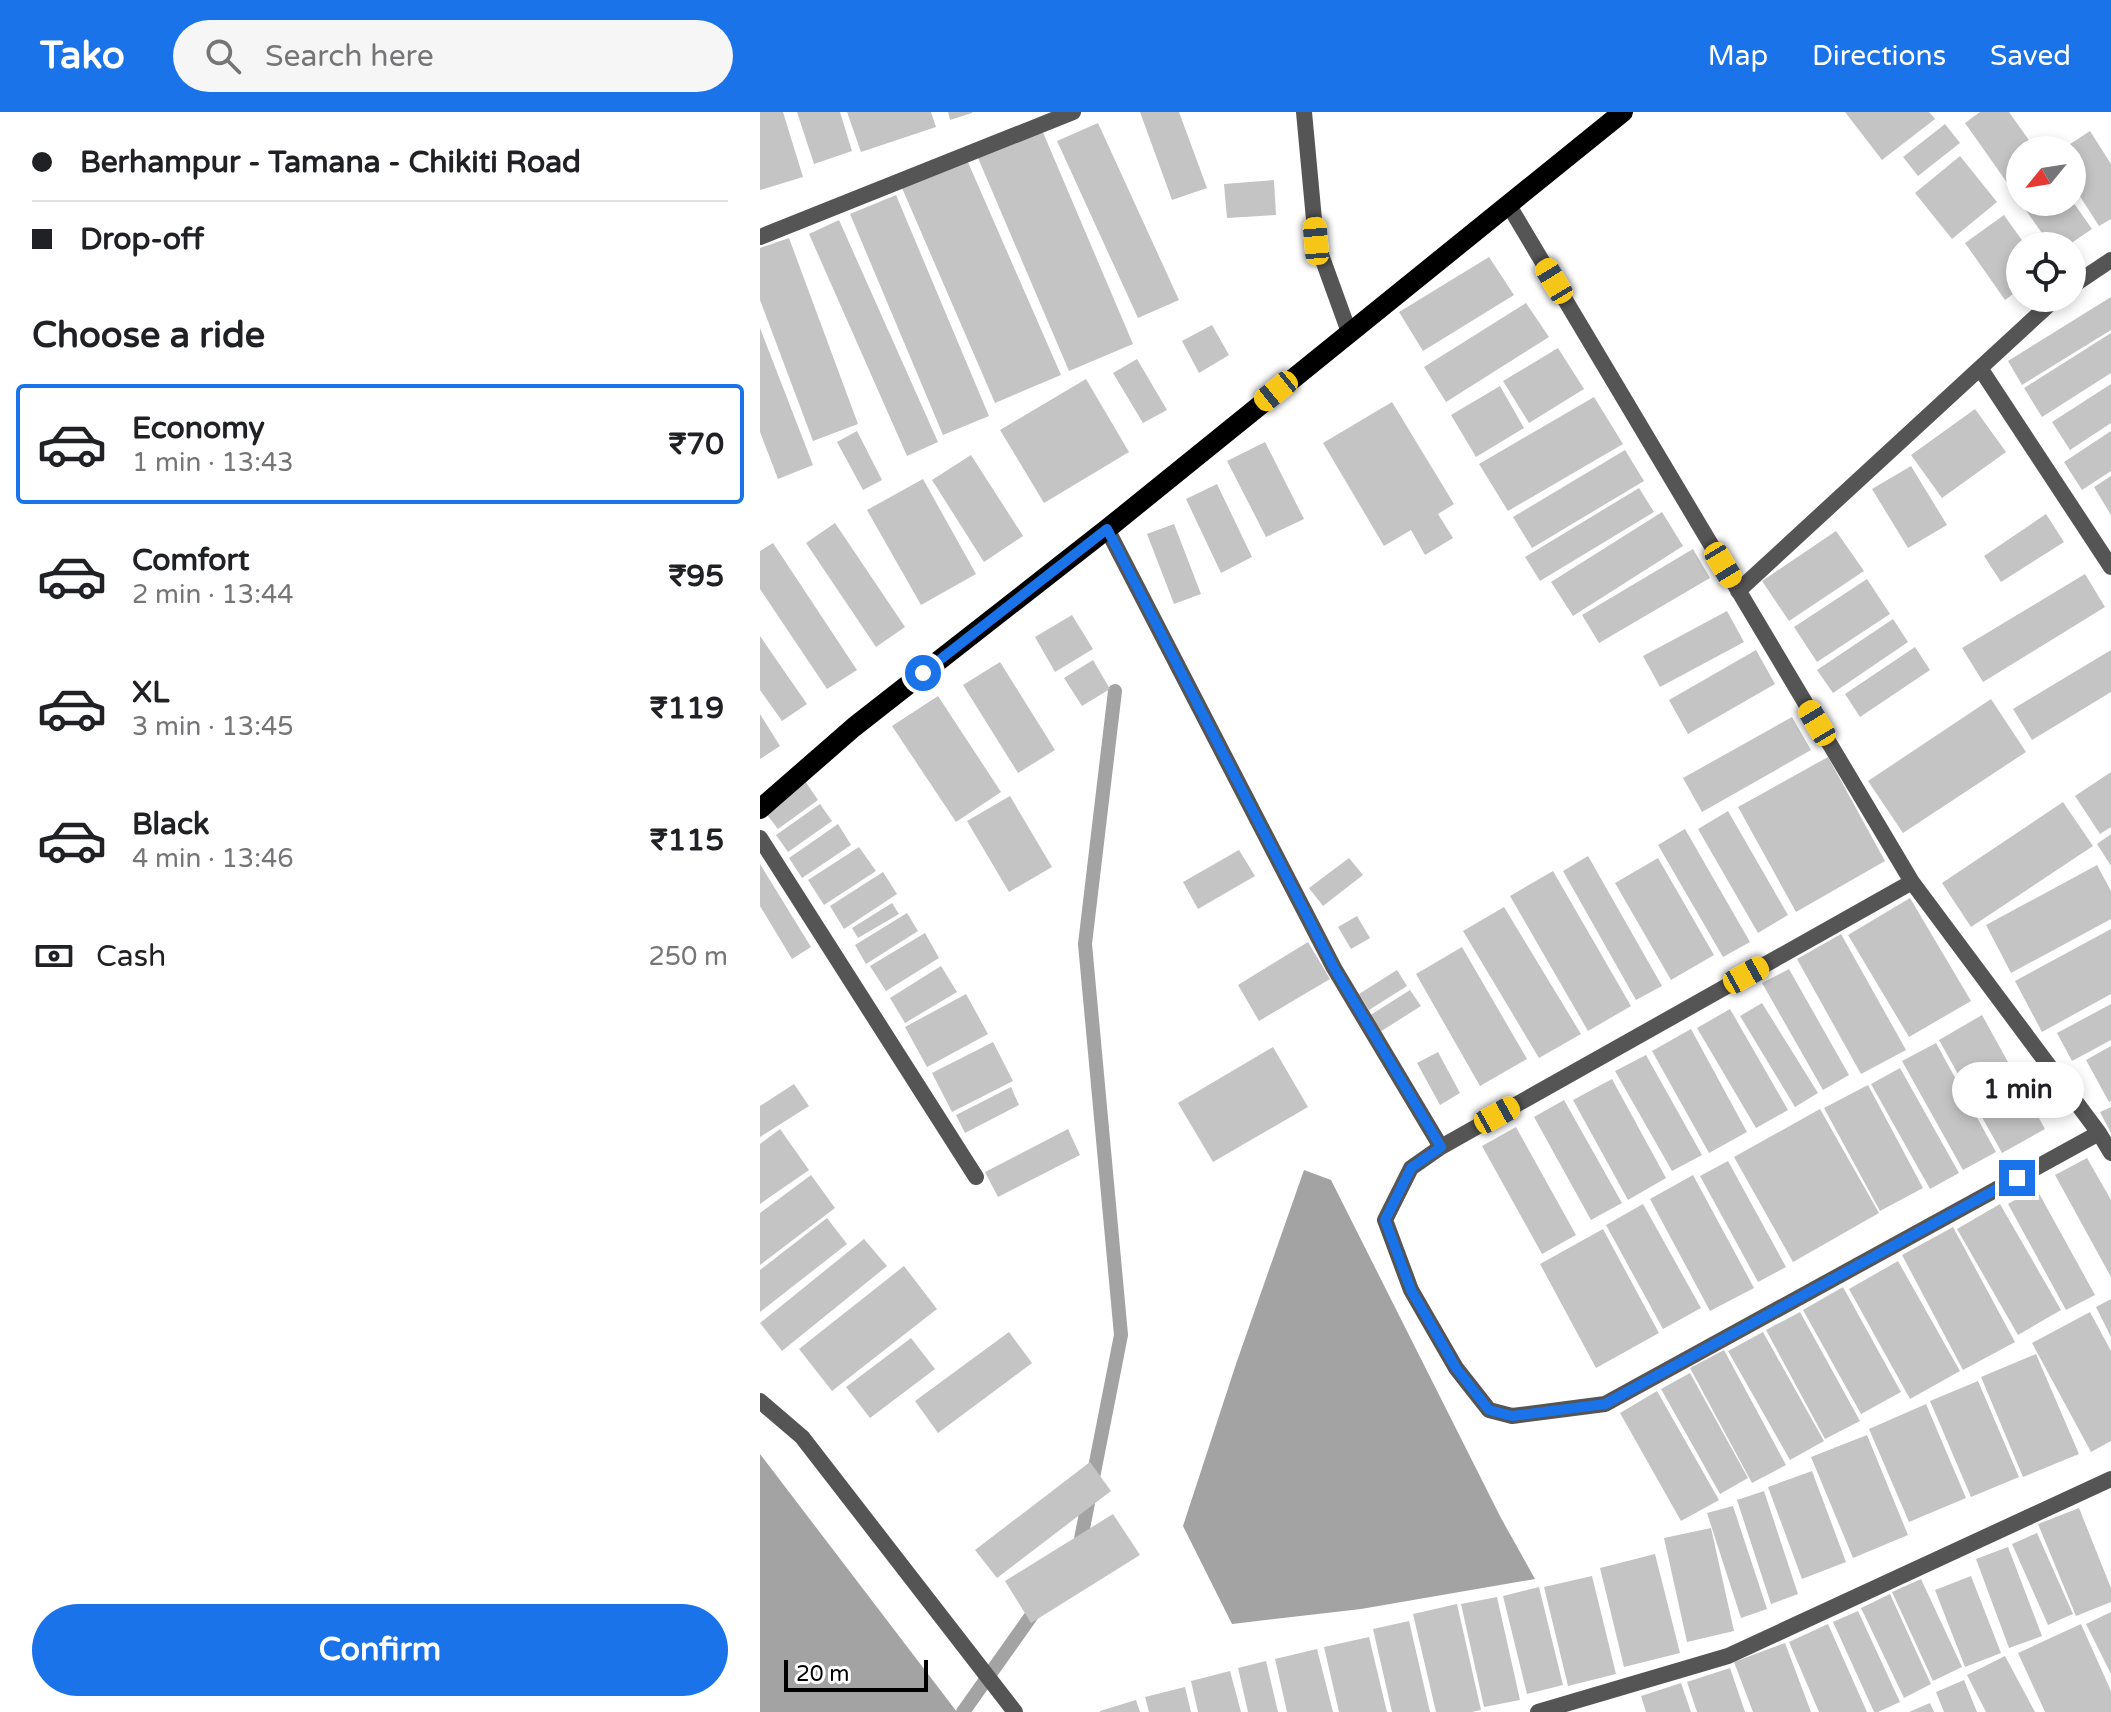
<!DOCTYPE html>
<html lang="en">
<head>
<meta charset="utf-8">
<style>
  :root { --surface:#fff; --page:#f6f6f6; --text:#202124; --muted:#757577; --line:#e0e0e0; --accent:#1a73e8 }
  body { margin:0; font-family:"Varela Round",sans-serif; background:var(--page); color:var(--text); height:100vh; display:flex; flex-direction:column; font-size:30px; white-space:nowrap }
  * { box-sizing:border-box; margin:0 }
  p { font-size:26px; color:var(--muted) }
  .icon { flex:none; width:44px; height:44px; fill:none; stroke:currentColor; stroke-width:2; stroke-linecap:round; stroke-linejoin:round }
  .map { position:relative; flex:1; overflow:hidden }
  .sheet { display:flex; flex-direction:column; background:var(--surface); width:760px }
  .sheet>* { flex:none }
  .banner { display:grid; align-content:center; height:176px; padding:0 32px; background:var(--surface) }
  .needle { width:52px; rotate:240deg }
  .fabs { position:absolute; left:1246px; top:24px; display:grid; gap:16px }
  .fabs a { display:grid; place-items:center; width:80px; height:80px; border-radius:50%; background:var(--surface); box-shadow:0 4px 12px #0003; font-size:40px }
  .scale { position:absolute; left:24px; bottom:20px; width:144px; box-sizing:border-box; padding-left:8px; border:4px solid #000; border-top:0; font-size:22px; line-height:28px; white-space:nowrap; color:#000; -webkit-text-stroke:6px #fff; paint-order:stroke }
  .end { position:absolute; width:36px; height:36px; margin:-18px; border:10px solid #1a73e8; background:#fff; box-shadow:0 0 0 4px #fff }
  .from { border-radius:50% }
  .bubble { position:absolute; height:56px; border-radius:28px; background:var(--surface); box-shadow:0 4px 12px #0003; font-size:26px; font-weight:700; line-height:56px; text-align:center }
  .car { position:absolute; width:24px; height:48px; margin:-24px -12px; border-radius:10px; box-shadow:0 0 6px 2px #0007; background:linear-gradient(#f5c518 24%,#345 0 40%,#f5c518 0 76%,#345 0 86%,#f5c518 0) }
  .banner b { display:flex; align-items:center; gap:28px; height:76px; font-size:30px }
  .banner b+b { border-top:2px solid var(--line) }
  .banner i { width:20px; height:20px; background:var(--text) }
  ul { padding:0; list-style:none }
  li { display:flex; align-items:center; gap:24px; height:120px; margin:0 16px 12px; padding:0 16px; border:4px solid transparent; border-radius:8px }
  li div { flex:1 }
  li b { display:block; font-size:30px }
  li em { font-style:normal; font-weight:700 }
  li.current { border-color:var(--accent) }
  li>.icon { width:72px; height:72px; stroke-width:1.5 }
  h2 { padding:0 32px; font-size:36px; line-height:96px }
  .pay { display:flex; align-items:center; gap:20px; height:88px; padding:0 32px; font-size:30px }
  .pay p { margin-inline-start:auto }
  .action { display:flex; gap:16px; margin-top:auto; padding:16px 32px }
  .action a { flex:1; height:92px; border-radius:48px; background:var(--accent); color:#fff; font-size:32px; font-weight:700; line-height:92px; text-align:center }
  header { display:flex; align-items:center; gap:48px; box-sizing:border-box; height:112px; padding:0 40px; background:var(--accent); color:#fff }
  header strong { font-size:38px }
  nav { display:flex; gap:44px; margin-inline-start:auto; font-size:28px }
  .search { width:560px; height:72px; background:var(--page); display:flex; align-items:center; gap:20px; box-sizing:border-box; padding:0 28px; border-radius:44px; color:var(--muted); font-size:30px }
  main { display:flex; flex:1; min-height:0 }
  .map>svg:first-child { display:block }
  .water { fill:#a3a3a3 }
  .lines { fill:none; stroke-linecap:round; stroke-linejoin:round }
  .stream { stroke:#a3a3a3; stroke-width:14 }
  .building { fill:#c4c4c4 }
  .street { stroke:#555; stroke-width:16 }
  .primary { stroke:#000; stroke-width:20 }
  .route { stroke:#1a73e8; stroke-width:10 }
</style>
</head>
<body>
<header>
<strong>Tako</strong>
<div class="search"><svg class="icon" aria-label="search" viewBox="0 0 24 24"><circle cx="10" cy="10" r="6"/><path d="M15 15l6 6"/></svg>Search here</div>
<nav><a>Map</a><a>Directions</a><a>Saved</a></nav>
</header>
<main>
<section class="sheet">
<div class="banner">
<b><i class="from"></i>Berhampur - Tamana - Chikiti Road</b>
<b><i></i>Drop-off</b>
</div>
<h2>Choose a ride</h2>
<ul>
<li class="current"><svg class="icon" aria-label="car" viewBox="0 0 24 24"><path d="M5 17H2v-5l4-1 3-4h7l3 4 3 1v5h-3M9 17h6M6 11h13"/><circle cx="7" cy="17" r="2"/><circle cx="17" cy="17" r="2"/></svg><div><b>Economy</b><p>1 min · 13:43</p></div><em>₹70</em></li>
<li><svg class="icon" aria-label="car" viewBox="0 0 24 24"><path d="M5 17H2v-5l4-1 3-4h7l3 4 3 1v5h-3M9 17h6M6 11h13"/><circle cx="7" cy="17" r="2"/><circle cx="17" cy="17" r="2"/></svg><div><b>Comfort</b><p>2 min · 13:44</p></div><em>₹95</em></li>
<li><svg class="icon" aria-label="car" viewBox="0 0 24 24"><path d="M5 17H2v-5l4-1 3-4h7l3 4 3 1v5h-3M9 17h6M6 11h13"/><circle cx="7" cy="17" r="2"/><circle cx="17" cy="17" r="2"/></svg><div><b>XL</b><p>3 min · 13:45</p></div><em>₹119</em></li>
<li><svg class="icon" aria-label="car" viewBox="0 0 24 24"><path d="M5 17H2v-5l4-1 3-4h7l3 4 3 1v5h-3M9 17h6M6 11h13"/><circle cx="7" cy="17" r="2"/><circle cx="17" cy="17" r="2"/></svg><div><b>Black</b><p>4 min · 13:46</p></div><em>₹115</em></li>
</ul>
<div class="pay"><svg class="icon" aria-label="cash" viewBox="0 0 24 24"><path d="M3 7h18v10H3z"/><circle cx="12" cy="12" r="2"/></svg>Cash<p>250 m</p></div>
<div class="action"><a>Confirm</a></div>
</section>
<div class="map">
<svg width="1351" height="1600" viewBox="0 0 1351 1600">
  <rect width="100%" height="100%" fill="#fff"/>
  <path class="water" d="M 544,1058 L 571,1068 L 741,1406 L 775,1467 L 601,1497 L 472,1512 L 423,1414 L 476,1252 Z
    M 0,1342 L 197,1600 L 0,1600 Z"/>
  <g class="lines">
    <path class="stream" d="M 319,1437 L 361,1223 L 325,832 L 355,579
      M 203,1600 L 279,1493"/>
  </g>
  <path class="building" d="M 0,0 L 23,0 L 43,65 L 0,78 Z
    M 37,0 L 80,0 L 92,39 L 54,52 Z
    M 87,0 L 171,0 L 176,15 L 101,40 Z
    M 188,0 L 212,0 L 212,1 L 190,8 Z
    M 380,0 L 419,0 L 447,76 L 412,88 Z
    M 1085,0 L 1169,0 L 1175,7 L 1122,48 Z
    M 1220,0 L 1249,0 L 1276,38 L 1260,38 L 1260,89 L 1205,11 Z
    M 338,11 L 419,188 L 378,206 L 297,29 Z
    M 1185,12 L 1200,31 L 1158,64 L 1143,45 Z
    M 282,18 L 373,232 L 309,259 L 218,46 Z
    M 1330,19 L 1351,52 L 1351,107 L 1339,114 L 1312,72 L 1312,38 L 1301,38 Z
    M 1200,44 L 1237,90 L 1192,127 L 1155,81 Z
    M 207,48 L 301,263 L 235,291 L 142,76 Z
    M 514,68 L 516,103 L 467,106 L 464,72 Z
    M 136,83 L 229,304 L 183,323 L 90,102 Z
    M 1260,90 L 1313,90 L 1332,117 L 1307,134 L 1291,134 Z
    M 1244,103 L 1266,134 L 1260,134 L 1260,177 L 1245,188 L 1205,131 Z
    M 79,108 L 178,330 L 147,344 L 49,122 Z
    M 29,126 L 98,312 L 53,329 L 0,188 L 0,136 Z
    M 729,145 L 754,183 L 663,239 L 639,200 Z
    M 1351,185 L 1351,218 L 1262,273 L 1248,249 Z
    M 766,191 L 789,225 L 686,290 L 664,255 Z
    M 452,213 L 469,243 L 439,261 L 422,229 Z
    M 0,216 L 53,353 L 18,367 L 0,320 Z
    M 1351,221 L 1351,261 L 1282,305 L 1264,276 Z
    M 798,236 L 824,277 L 769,311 L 743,269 Z
    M 377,247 L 407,298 L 383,311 L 353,261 Z
    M 326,267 L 369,340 L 284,391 L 240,318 Z
    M 1351,272 L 1351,311 L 1310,338 L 1292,310 Z
    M 740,274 L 764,316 L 716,345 L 691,303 Z
    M 834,285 L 863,332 L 748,399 L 719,352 Z
    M 632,290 L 694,392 L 678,402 L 693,426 L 665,443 L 651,418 L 624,434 L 563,331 Z
    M 1215,297 L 1246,340 L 1182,386 L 1151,343 Z
    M 97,319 L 122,368 L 103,378 L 77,330 Z
    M 1351,319 L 1351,359 L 1322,378 L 1304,350 Z
    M 505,330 L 544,407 L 506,425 L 467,349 Z
    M 865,338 L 884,369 L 772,436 L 753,405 Z
    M 211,343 L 263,424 L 224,450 L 172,368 Z
    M 1151,354 L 1187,413 L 1148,436 L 1112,377 Z
    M 1351,364 L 1351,403 L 1334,375 Z
    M 163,367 L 216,462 L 161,493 L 107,398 Z
    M 457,372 L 492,445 L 461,461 L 426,387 Z
    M 879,376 L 894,400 L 780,469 L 765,445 Z
    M 902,400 L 923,434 L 813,504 L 791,470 Z
    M 1286,402 L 1304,430 L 1241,470 L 1224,444 Z
    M 75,411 L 145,515 L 116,535 L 46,431 Z
    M 414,412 L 441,482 L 414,492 L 387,422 Z
    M 1076,419 L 1104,459 L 1029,509 L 1002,469 Z
    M 13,431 L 97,558 L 67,577 L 0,477 L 0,439 Z
    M 933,437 L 950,466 L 839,531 L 822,503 Z
    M 1325,462 L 1345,495 L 1223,570 L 1202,536 Z
    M 1107,467 L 1130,502 L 1057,550 L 1034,515 Z
    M 967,499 L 984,530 L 900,575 L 883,544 Z
    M 312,503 L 333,537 L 295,560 L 275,525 Z
    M 1133,507 L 1148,530 L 1073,581 L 1057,558 Z
    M 0,524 L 47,592 L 22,609 L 0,578 Z
    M 1155,535 L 1170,558 L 1100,605 L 1085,582 Z
    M 996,538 L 1015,572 L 928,622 L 909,588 Z
    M 1351,538 L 1351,580 L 1272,628 L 1253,597 Z
    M 333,548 L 350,577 L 322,594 L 304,566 Z
    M 240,550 L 295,638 L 258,661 L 203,573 Z
    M 178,584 L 241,680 L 196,710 L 132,614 Z
    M 1231,587 L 1266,640 L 1143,721 L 1108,669 Z
    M 0,602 L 20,634 L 0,647 Z
    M 1032,605 L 1051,638 L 942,700 L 923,666 Z
    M 1068,645 L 1125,749 L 1036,800 L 978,695 Z
    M 1351,660 L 1351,715 L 1340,722 L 1315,684 Z
    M 45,669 L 58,688 L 18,717 L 4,699 Z
    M 250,684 L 292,755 L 249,780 L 207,709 Z
    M 1303,690 L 1333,734 L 1211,815 L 1182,771 Z
    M 60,692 L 72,709 L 28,740 L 16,723 Z
    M 968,699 L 1028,803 L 998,821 L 938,717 Z
    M 78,712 L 91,733 L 42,766 L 29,746 Z
    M 925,717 L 990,830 L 963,845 L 898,733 Z
    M 1351,722 L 1351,754 L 1337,732 Z
    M 99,735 L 116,759 L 64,793 L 48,768 Z
    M 479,738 L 495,764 L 438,797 L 423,770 Z
    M 828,744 L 902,874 L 876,888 L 803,759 Z
    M 589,746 L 603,763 L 563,794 L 549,776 Z
    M 898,746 L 954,843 L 911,868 L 855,771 Z
    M 0,752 L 51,835 L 32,847 L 0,794 Z
    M 1337,753 L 1351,779 L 1351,807 L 1251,861 L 1226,813 Z
    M 793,759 L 871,894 L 828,919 L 750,784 Z
    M 123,760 L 137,782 L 84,817 L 70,794 Z
    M 1150,786 L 1211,889 L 1149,925 L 1088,823 Z
    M 132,791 L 139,802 L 98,826 L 92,816 Z
    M 744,795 L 821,922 L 779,946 L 703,819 Z
    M 147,801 L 158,819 L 106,852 L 95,833 Z
    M 597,804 L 610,826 L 591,837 L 578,815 Z
    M 1351,817 L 1351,882 L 1282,920 L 1255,869 Z
    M 165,821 L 179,846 L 126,879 L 110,854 Z
    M 1081,822 L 1146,938 L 1101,962 L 1037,847 Z
    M 548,830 L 570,867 L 499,909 L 478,873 Z
    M 702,835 L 767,947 L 720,974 L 656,862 Z
    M 181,854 L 197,880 L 145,911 L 130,886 Z
    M 1029,857 L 1089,963 L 1063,978 L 1002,871 Z
    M 637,858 L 647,874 L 609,898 L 599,882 Z
    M 650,878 L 661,894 L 620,920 L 609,904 Z
    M 206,882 L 228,922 L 167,955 L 145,915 Z
    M 1002,891 L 1058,981 L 1035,995 L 980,904 Z
    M 1351,892 L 1351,928 L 1312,949 L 1297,921 Z
    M 970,897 L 1028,998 L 996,1016 L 937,916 Z
    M 1222,903 L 1285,1017 L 1242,1041 L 1179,928 Z
    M 931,917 L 987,1020 L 949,1041 L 892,939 Z
    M 233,930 L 253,969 L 192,1000 L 172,961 Z
    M 1176,931 L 1236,1040 L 1203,1058 L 1142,949 Z
    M 1351,934 L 1351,989 L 1349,990 L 1326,948 Z
    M 513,935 L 548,995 L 453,1050 L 418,991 Z
    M 678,940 L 700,981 L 680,993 L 657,951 Z
    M 886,943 L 942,1043 L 912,1059 L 855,959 Z
    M 1140,956 L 1199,1061 L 1170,1077 L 1111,972 Z
    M 852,967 L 906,1066 L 868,1088 L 813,988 Z
    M 34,972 L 49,994 L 0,1025 L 0,994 Z
    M 1108,973 L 1163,1076 L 1120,1099 L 1064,996 Z
    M 251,975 L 259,993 L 205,1021 L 196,1003 Z
    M 804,988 L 862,1091 L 831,1108 L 774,1005 Z
    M 1351,995 L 1351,1021 L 1340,1000 Z
    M 1060,997 L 1119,1101 L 1033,1150 L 974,1045 Z
    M 756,1015 L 816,1123 L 782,1142 L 722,1034 Z
    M 20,1017 L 49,1058 L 0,1092 L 0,1032 Z
    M 308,1017 L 320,1043 L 238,1085 L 225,1060 Z
    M 1327,1046 L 1351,1088 L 1351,1165 L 1295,1063 Z
    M 968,1049 L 1026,1155 L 998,1170 L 940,1064 Z
    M 51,1063 L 75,1096 L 0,1153 L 0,1101 Z
    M 933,1063 L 994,1176 L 950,1199 L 890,1087 Z
    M 1276,1076 L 1335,1183 L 1306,1198 L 1248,1092 Z
    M 883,1092 L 941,1196 L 903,1217 L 846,1113 Z
    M 1240,1092 L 1301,1198 L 1258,1223 L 1197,1117 Z
    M 67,1106 L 87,1132 L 0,1200 L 0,1158 Z
    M 1193,1115 L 1255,1230 L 1203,1258 L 1142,1143 Z
    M 843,1117 L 899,1221 L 836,1256 L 780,1152 Z
    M 104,1127 L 127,1154 L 22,1239 L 0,1211 Z
    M 1138,1149 L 1200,1259 L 1150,1287 L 1089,1177 Z
    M 144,1154 L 177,1197 L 72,1279 L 39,1237 Z
    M 1083,1175 L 1141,1280 L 1101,1302 L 1043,1198 Z
    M 1351,1187 L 1351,1225 L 1336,1195 Z
    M 1040,1200 L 1100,1309 L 1065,1327 L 1006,1218 Z
    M 1330,1200 L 1351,1239 L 1351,1329 L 1331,1340 L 1272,1231 Z
    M 249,1220 L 272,1251 L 178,1321 L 155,1289 Z
    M 1003,1220 L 1064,1329 L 1030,1348 L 968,1239 Z
    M 151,1226 L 175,1257 L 110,1306 L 86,1275 Z
    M 964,1238 L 1026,1353 L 992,1371 L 930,1256 Z
    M 1276,1242 L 1319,1342 L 1263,1365 L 1221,1265 Z
    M 930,1261 L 988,1366 L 960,1382 L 901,1277 Z
    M 1218,1269 L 1259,1365 L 1211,1385 L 1170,1289 Z
    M 897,1279 L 959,1388 L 921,1409 L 860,1301 Z
    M 1166,1292 L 1206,1386 L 1149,1410 L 1109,1317 Z
    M 1107,1323 L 1148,1423 L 1093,1446 L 1051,1345 Z
    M 330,1350 L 351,1379 L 237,1466 L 215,1438 Z
    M 1052,1359 L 1086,1450 L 1042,1467 L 1008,1375 Z
    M 1004,1379 L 1038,1482 L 1011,1492 L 977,1388 Z
    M 973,1394 L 1007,1497 L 981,1506 L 947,1401 Z
    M 1319,1396 L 1351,1476 L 1351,1490 L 1316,1504 L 1278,1412 Z
    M 353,1402 L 380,1443 L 271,1511 L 245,1469 Z
    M 951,1416 L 974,1519 L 927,1530 L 904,1426 Z
    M 1277,1421 L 1313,1502 L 1288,1513 L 1252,1432 Z
    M 1248,1435 L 1282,1524 L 1249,1536 L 1216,1447 Z
    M 895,1442 L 920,1541 L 864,1555 L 840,1456 Z
    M 832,1464 L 856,1562 L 808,1574 L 784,1475 Z
    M 1211,1464 L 1241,1541 L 1205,1555 L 1175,1478 Z
    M 1161,1467 L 1202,1555 L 1173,1569 L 1132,1480 Z
    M 779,1475 L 803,1573 L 767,1582 L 743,1484 Z
    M 1130,1482 L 1171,1572 L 1144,1586 L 1101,1496 Z
    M 737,1485 L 760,1588 L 724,1595 L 701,1492 Z
    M 697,1492 L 721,1598 L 712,1600 L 676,1600 L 653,1502 Z
    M 1098,1499 L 1140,1590 L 1118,1600 L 1114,1600 L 1073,1510 Z
    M 1351,1500 L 1351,1562 L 1326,1512 Z
    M 649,1509 L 670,1600 L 632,1600 L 613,1517 Z
    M 1068,1512 L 1107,1600 L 1059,1600 L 1029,1530 Z
    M 1321,1512 L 1351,1579 L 1351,1600 L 1285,1600 L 1258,1541 Z
    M 609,1525 L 627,1600 L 579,1600 L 564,1535 Z
    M 1025,1531 L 1051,1600 L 993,1600 L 974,1550 Z
    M 557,1537 L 573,1600 L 527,1600 L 515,1547 Z
    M 1245,1544 L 1275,1600 L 1226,1600 L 1207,1563 Z
    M 506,1549 L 518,1600 L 488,1600 L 478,1556 Z
    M 970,1556 L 985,1600 L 937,1600 L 927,1570 Z
    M 470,1559 L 481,1600 L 438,1600 L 431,1569 Z
    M 1204,1568 L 1217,1600 L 1184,1600 L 1176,1580 Z
    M 921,1571 L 931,1600 L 886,1600 L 881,1584 Z
    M 425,1575 L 431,1600 L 389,1600 L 385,1585 Z
    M 376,1588 L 380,1600 L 340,1600 L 340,1599 Z
    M 1170,1591 L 1174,1600 L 1149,1600 Z"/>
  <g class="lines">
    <path class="street" d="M 544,0 L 556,129 L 589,220
      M 748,92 L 1152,770 L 1339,1021 L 1351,1041
      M 0,125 L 313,0
      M 1312,174 L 1351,148
      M 1220,256 L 1351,455
      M 347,417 L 574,856 L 681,1035 L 651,1056 L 625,1108 L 651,1178 L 696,1256 L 729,1298 L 752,1304 L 845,1292 L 1339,1021
      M 978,479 L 1296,186
      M 0,726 L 216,1065
      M 681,1035 L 1152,770
      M 0,1289 L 42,1325 L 255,1600
      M 778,1600 L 968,1544 L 1351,1367"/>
    <path class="primary" d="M 0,697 L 94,615 L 347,417 L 863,0"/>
  </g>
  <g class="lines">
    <path class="route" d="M 163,561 L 347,417 L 574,856 L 681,1035 L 651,1056 L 625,1108 L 651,1178 L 696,1256 L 729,1298 L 752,1304 L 845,1292 L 1257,1066"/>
  </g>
</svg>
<div class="fabs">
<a><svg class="needle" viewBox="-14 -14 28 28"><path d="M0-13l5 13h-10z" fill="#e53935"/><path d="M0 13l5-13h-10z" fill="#757577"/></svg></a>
<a><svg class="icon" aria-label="locate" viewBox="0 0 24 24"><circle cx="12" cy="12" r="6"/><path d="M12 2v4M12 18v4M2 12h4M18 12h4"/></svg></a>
</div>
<div class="scale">20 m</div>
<i class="end from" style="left:163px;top:561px"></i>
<i class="end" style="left:1257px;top:1066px"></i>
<div class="bubble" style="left:1192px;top:950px;width:132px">1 min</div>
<i class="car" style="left:556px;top:129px;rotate:355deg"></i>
<i class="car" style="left:794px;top:169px;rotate:329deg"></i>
<i class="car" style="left:516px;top:279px;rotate:231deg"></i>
<i class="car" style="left:963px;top:453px;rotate:149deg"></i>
<i class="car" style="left:1057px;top:611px;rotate:329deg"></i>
<i class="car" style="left:986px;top:863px;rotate:61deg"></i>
<i class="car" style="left:737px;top:1003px;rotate:61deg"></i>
</div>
</main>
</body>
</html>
